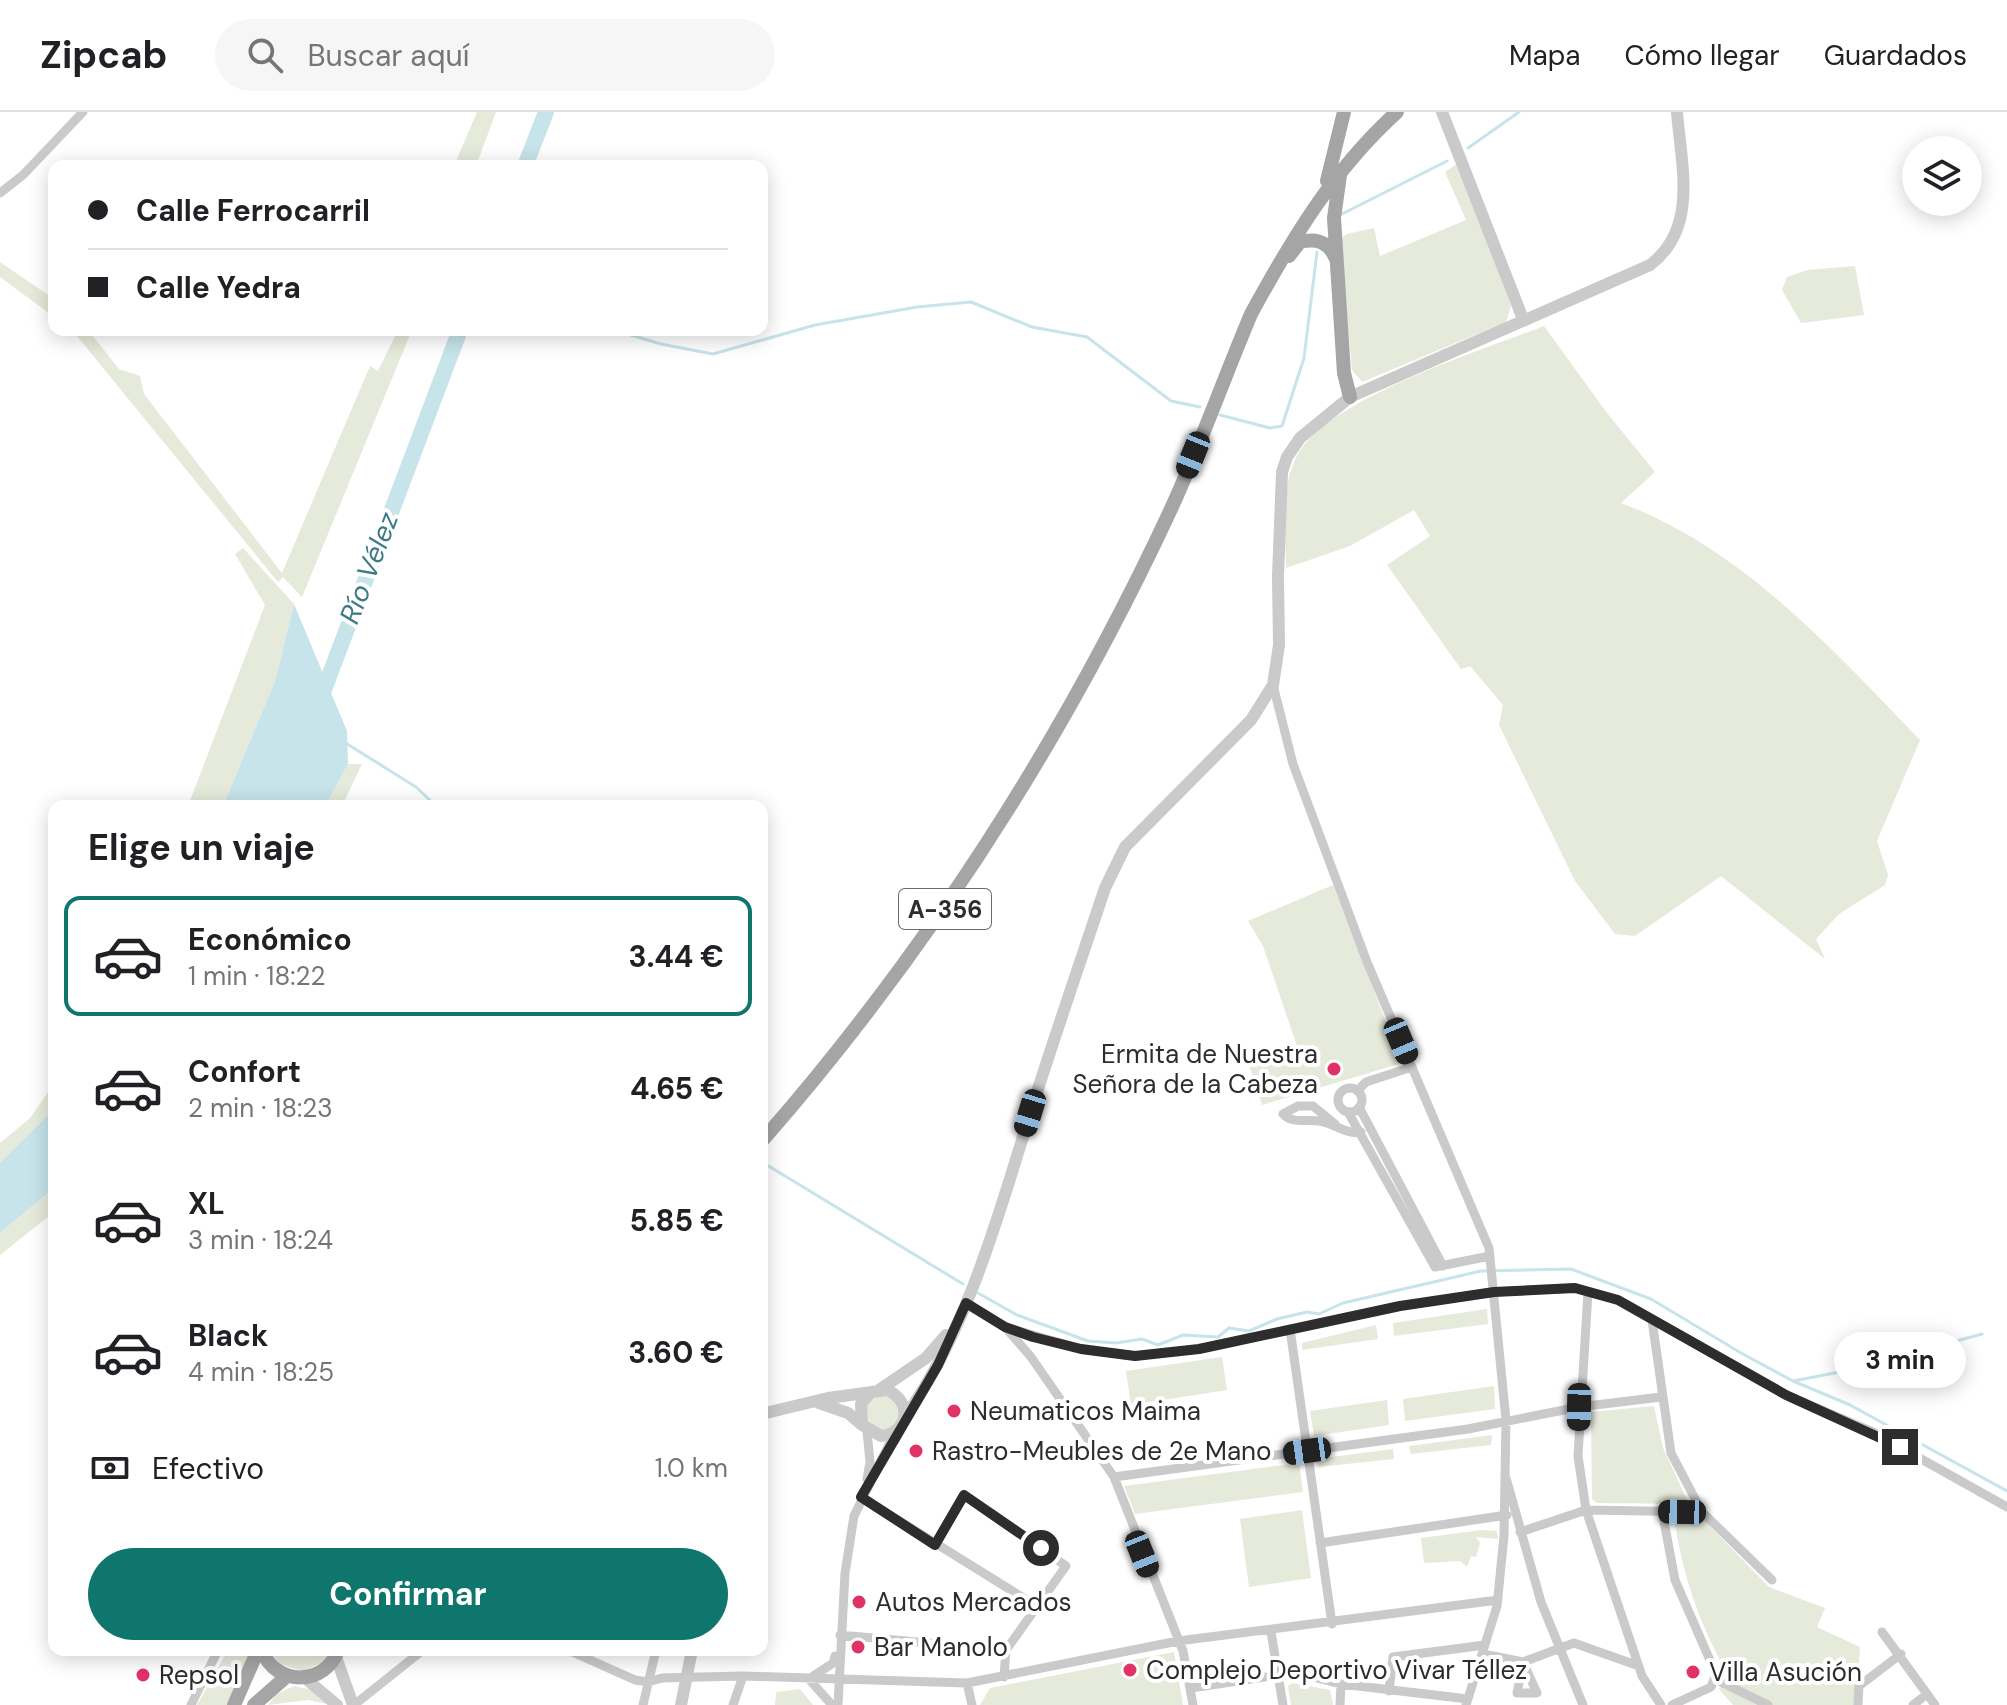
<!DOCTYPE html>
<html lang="es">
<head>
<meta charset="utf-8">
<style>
  :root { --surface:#fff; --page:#f6f6f6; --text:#202124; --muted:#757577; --line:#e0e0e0; --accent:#0f766e }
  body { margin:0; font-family:"DM Sans",sans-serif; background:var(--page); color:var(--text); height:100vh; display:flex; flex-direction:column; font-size:30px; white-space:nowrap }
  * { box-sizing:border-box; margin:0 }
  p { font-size:26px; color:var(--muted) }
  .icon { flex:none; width:44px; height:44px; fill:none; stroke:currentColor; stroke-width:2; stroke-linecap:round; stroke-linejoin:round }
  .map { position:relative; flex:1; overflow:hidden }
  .drawer { position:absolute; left:48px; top:688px; width:720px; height:856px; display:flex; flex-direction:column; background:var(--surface); border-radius:16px; box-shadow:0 4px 20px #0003 }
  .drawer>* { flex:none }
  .top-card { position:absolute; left:48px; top:48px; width:720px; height:176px; border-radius:16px; box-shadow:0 4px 20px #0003; display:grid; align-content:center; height:176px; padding:0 40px; background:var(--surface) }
  .fabs { position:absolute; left:1902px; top:24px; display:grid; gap:16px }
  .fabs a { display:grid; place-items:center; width:80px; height:80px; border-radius:50%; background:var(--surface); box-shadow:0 4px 20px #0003; font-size:40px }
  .end { position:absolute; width:36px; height:36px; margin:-18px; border:10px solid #2d2d2d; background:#fff; box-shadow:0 0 0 4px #fff }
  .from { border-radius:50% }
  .bubble { position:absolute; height:56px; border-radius:28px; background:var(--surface); box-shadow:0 4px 20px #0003; font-size:26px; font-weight:700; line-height:56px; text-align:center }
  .car { position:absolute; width:24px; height:48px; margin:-24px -12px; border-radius:10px; box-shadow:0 0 6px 2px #0007; background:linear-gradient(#222 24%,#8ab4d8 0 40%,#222 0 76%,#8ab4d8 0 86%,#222 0) }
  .top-card b { display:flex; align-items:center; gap:28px; height:76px; font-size:30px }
  .top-card b+b { border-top:2px solid var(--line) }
  .top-card i { width:20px; height:20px; background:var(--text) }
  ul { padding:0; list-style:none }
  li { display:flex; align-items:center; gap:24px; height:120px; margin:0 16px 12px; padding:0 24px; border:4px solid transparent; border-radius:16px }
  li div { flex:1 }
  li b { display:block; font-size:30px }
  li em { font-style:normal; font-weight:700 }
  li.current { border-color:var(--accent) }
  li>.icon { width:72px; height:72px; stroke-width:1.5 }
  h2 { padding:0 40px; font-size:36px; line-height:96px }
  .pay { display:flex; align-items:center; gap:20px; height:88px; padding:0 40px; font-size:30px }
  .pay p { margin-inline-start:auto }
  .primary-button { display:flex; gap:16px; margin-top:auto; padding:16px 40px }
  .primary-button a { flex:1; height:92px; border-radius:48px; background:var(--accent); color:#fff; font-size:32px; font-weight:700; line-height:92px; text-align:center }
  header { display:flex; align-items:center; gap:48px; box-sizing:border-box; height:112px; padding:0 40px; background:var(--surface); border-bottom:2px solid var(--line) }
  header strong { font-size:38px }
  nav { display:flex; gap:44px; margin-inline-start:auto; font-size:28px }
  .search { width:560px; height:72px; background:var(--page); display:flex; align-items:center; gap:20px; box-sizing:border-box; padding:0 28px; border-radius:44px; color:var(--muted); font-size:30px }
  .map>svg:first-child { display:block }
  .green { fill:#e6eada }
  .water { fill:#c7e4ea }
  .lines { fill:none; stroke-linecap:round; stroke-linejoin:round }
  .stream { stroke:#c7e4ea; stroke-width:3 }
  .river { stroke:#c7e4ea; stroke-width:16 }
  .minor { stroke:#cacaca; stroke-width:9 }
  .tertiary { stroke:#cacaca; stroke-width:12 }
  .primary { stroke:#a5a5a5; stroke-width:14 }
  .route { stroke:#2d2d2d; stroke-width:10 }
  .poi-dot { fill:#df3368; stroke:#fff; stroke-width:3 }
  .labels { text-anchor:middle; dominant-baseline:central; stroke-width:8; stroke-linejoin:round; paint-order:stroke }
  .shield { fill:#fff; stroke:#6c6c6c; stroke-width:2 }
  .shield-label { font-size:24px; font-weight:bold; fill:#2d2d2d }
  .poi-label { font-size:26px; fill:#2d2d2d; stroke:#fff; text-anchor:start }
  .water-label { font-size:28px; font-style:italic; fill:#3c7a86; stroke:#fff }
</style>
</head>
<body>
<header>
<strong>Zipcab</strong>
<div class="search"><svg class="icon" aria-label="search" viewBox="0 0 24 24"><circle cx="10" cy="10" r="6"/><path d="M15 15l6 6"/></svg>Buscar aquí</div>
<nav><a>Mapa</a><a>Cómo llegar</a><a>Guardados</a></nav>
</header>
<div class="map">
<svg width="2007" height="1593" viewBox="0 0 2007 1593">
  <rect width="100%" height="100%" fill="#fff"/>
  <path class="green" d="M 477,0 L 496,0 L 476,54 L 454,54 Z
    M 1458,51 L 1511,194 L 1506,210 L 1362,270 L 1352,258 L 1340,127 L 1347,122 L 1374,116 L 1380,144 L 1466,108 L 1445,60 Z
    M 0,150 L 54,187 L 54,205 L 0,165 Z
    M 1855,154 L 1864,203 L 1801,211 L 1782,178 L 1787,165 L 1807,158 Z
    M 1544,214 L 1607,301 L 1655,360 L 1621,391 C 1742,436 1832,537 1920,628 L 1877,729 L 1888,763 L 1885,773 L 1839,802 L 1816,827 L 1825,847 L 1721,764 L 1635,824 L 1615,822 L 1575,769 L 1499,613 L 1503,593 L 1470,554 L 1461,557 L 1387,453 L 1430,424 L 1414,398 L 1350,434 L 1286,456 C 1286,421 1279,375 1298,342 C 1330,286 1483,238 1544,214 Z
    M 72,218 L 88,218 L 119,257 L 140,264 L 144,282 L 282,461 L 370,254 L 378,259 L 398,218 L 412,218 L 302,485 L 283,465 L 278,470 Z
    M 243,436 L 294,492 L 275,569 L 223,694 L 188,694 L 265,493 L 235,442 Z
    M 348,652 L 362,652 L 342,694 L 325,694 Z
    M 1333,773 L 1402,951 L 1262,993 L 1248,950 L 1297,934 L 1263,834 L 1248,809 Z
    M 54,972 L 54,997 L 0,1051 L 0,1031 L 30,1006 Z
    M 54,1076 L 54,1100 L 0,1143 L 0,1121 Z
    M 1487,1197 L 1488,1212 L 1394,1224 L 1393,1211 Z
    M 1376,1213 L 1378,1227 L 1302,1238 L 1302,1231 Z
    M 1222,1245 L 1227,1278 L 1131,1293 L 1126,1259 Z
    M 1494,1274 L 1495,1297 L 1405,1309 L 1403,1287 Z
    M865 1301a17 17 0 1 1 34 0a17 17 0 1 1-34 0Z
    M 1387,1288 L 1389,1313 L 1314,1324 L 1310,1299 Z
    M 1654,1294 L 1663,1336 L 1689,1392 L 1597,1391 L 1592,1387 L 1591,1300 Z
    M 1492,1323 L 1491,1333 L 1411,1342 L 1409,1334 Z
    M 1393,1337 L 1394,1347 L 1318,1355 L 1316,1347 Z
    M 1299,1351 L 1303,1380 L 1135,1402 L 1124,1374 Z
    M 1302,1398 L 1311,1466 L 1249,1475 L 1240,1407 Z
    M 1699,1403 L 1769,1475 L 1825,1496 L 1817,1515 L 1860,1535 L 1856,1593 L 1733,1593 L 1719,1577 L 1726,1560 C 1698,1506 1683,1466 1674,1405 Z
    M 1482,1418 L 1497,1419 L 1498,1427 L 1476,1425 L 1480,1431 L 1476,1445 L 1471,1444 L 1467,1455 L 1460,1449 L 1424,1451 L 1421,1426 Z
    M 228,1538 L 250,1538 L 246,1559 L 228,1593 L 197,1593 Z
    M 269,1538 L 332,1538 L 325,1549 L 303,1559 L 279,1552 Z
    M 1174,1540 L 1183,1593 L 980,1593 L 990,1576 Z
    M 1292,1571 L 1330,1578 L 1333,1593 L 1291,1593 L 1288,1574 Z
    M 294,1574 L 317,1579 L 331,1593 L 308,1588 L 268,1593 L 277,1582 Z
    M 800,1577 L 813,1593 L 775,1593 L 776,1580 Z"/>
  <path class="water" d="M 294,492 L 347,619 L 348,652 L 325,694 L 223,694 L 275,569 Z
    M 54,997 L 54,1076 L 0,1121 L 0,1051 Z"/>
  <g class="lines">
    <path class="stream" d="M 1468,36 L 1519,0
      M 1340,103 L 1447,49
      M 614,218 L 661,232 L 713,242 L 815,213 L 917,195 L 971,190 L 1032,215 L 1087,225 L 1171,289 L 1200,295
      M 1220,303 L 1270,316 L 1282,314 L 1304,246 L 1317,140
      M 344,630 L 416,675 L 436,694
      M 762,1050 L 963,1172
      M 978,1181 L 1017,1203 L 1088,1229 L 1116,1231 L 1142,1227 L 1158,1233 L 1183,1223 L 1218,1225 L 1229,1216 L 1249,1219 L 1277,1207 L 1307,1200 L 1319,1202 L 1343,1191 L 1481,1159 L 1571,1157 L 1651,1187 L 1741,1241 L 1793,1269 L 1850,1293 L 2007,1379
      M 1793,1269 L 1850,1258 L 1982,1222"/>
    <path class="river" d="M 525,54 L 546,0
      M 319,591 L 460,218"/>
    <path class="minor" d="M 0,81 L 23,63 L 83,0
      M 1273,573 L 1293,652 L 1367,850 L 1489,1136 L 1506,1308 L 1504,1424 L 1497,1494 L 1466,1593
      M1338 988a12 12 0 1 1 24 0a12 12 0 1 1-24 0Z
      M 1357,979 L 1366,970 L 1412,955
      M 1359,995 L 1443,1154
      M 1348,1000 L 1435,1155 L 1490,1144
      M 1335,1012 L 1313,994 L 1298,994 L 1283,1002 C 1292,1012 1307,1007 1319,1009 C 1335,1011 1345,1023 1361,1020
      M 1588,1180 L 1578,1344 L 1586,1398 L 1642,1564 L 1661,1593
      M 966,1191 L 1005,1215 L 1031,1245 L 1114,1365 L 1183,1539 L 1193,1593
      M 1652,1208 L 1671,1341 L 1702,1400 L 1772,1468
      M 1005,1215 L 1081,1237 L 1135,1244 L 1199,1237 L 1400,1194 L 1494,1180 L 1575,1176 L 1618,1188 L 1786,1283 L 1873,1320 L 2007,1395
      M 1290,1217 L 1332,1512
      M 1114,1365 L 1468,1317 L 1579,1295 L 1661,1285
      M 1506,1366 L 1541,1490 L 1583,1593
      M 867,1367 L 870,1350 L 867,1319
      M 861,1385 L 1038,1495
      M 1662,1399 L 1675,1468 L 1716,1562 L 1711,1575 L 1672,1593
      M 1520,1420 L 1586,1398 L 1702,1400
      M 1320,1431 L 1507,1403
      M 935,1433 L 964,1383 L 1066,1454 L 1006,1538
      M 1271,1520 L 1283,1593
      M 1882,1520 L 1935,1593
      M 840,1523 L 1006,1538 L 1004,1565
      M 568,1538 L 635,1568 L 648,1570 L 662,1566 L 743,1564 L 967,1571 L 1178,1529 L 1498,1488
      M 1483,1542 L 1523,1550 L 1574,1531 L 1639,1554
      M 1523,1550 L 1537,1581 L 1517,1581 Z
      M 812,1565 L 833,1551 L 835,1544
      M 808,1566 L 832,1593
      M 1715,1567 L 1768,1593
      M 967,1571 L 972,1593
      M 1191,1576 L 1279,1563 L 1309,1564 L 1341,1572 L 1468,1587
      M 1389,1579 L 1393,1545 L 1485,1533
      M 191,1593 L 218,1538
      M 354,1593 L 423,1538
      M 643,1593 L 656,1538
      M 733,1593 L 743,1564
      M 838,1593 L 845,1461 L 854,1404 L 895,1320
      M 1340,1593 L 1341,1572
      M 1858,1593 L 1859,1574 L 1901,1542
      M 1913,1593 L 1922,1586"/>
    <path class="tertiary" d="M 1442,0 L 1523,207
      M 879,1278 L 926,1246 L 946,1223
      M 819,1291 L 848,1301 L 862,1313
      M 762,1302 L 828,1286 L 887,1278 C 913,1289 909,1321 881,1324 L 862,1313 L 861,1292 L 871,1280
      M 905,1305 C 968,1216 998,1105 1030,1002 C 1054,926 1080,851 1105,776 L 1125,735 L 1251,608 L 1273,573 L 1279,533 L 1278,464 L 1282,360 L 1287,345 L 1300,326 L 1350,285 L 1650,153 C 1699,116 1681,53 1677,0
      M 336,1545 L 353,1593
      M 305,1566 L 337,1593
      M 681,1593 L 692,1538"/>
    <path class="primary" d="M 1340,63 L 1334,106 L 1344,261 L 1350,285
      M 1327,69 L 1344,0
      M 1289,144 L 1300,130 C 1317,126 1329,130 1336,147
      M 762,1029 C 928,839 1064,627 1171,397 C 1200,334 1224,266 1251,202 C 1292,127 1333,58 1397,0
      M 262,1538 C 275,1575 326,1574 338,1538
      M 234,1593 L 258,1538
      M 254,1593 L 287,1564"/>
  </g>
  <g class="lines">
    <path class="route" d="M 1041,1436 L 964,1383 L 935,1433 L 861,1385 L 938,1253 L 966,1191 L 1005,1215 L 1033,1225 L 1081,1237 L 1135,1244 L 1199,1237 L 1400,1194 L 1494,1180 L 1575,1176 L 1618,1188 L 1786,1283 L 1900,1335"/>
  </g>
  <g class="poi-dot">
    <circle cx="1334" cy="957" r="8"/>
    <circle cx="954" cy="1299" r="8"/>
    <circle cx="916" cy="1339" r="8"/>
    <circle cx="859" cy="1490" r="8"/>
    <circle cx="858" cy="1535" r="8"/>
    <circle cx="1130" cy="1558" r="8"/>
    <circle cx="1693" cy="1560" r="8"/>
    <circle cx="143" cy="1563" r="8"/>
  </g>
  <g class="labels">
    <rect class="shield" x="899" y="777" width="92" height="40" rx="6"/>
    <g class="shield-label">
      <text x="945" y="797">A-356</text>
    </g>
    <g class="poi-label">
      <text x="1318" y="942" text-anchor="end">Ermita de Nuestra<tspan x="1318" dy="30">Señora de la Cabeza</tspan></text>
      <text x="970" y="1299">Neumaticos Maima</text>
      <text x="932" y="1339">Rastro-Meubles de 2e Mano</text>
      <text x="875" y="1490">Autos Mercados</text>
      <text x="874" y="1535">Bar Manolo</text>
      <text x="1146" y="1558">Complejo Deportivo Vivar Téllez</text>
      <text x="1709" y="1560">Villa Asución</text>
      <text x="159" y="1563">Repsol</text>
    </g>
    <g class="water-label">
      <text transform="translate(369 456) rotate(-69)">Río Vélez</text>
    </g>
  </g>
</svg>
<div class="fabs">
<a><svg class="icon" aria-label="layers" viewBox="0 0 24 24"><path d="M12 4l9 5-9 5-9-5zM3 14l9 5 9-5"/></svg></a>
</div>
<i class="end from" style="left:1041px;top:1436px"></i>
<i class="end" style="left:1900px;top:1335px"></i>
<div class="bubble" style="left:1834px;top:1220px;width:132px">3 min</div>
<i class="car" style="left:1193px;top:343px;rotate:202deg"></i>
<i class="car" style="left:1401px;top:929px;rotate:157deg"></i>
<i class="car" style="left:1030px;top:1001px;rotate:197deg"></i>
<i class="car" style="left:1579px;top:1295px;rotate:181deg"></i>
<i class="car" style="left:1307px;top:1339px;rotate:262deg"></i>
<i class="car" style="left:1682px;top:1400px;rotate:271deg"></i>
<i class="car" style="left:1142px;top:1442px;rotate:158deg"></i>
<div class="top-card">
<b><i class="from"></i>Calle Ferrocarril</b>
<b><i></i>Calle Yedra</b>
</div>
<section class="drawer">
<h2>Elige un viaje</h2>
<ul>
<li class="current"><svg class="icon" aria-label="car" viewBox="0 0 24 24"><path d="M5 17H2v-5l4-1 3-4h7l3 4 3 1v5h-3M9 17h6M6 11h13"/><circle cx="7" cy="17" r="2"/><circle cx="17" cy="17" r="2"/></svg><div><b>Económico</b><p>1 min · 18:22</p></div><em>3.44 €</em></li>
<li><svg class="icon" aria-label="car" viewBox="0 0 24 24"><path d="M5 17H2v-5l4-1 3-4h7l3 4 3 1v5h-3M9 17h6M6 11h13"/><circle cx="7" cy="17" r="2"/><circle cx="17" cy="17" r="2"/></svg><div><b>Confort</b><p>2 min · 18:23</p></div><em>4.65 €</em></li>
<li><svg class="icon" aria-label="car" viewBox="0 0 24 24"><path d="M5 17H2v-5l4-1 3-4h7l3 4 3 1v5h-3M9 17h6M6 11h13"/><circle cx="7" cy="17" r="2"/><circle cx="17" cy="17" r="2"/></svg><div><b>XL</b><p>3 min · 18:24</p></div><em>5.85 €</em></li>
<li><svg class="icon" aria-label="car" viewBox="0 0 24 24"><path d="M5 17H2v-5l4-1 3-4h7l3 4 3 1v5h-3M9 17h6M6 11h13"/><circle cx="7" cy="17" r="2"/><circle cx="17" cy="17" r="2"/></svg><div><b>Black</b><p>4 min · 18:25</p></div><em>3.60 €</em></li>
</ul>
<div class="pay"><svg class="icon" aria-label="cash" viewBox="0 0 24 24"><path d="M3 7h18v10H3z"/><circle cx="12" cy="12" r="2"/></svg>Efectivo<p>1.0 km</p></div>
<div class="primary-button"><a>Confirmar</a></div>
</section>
</div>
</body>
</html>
